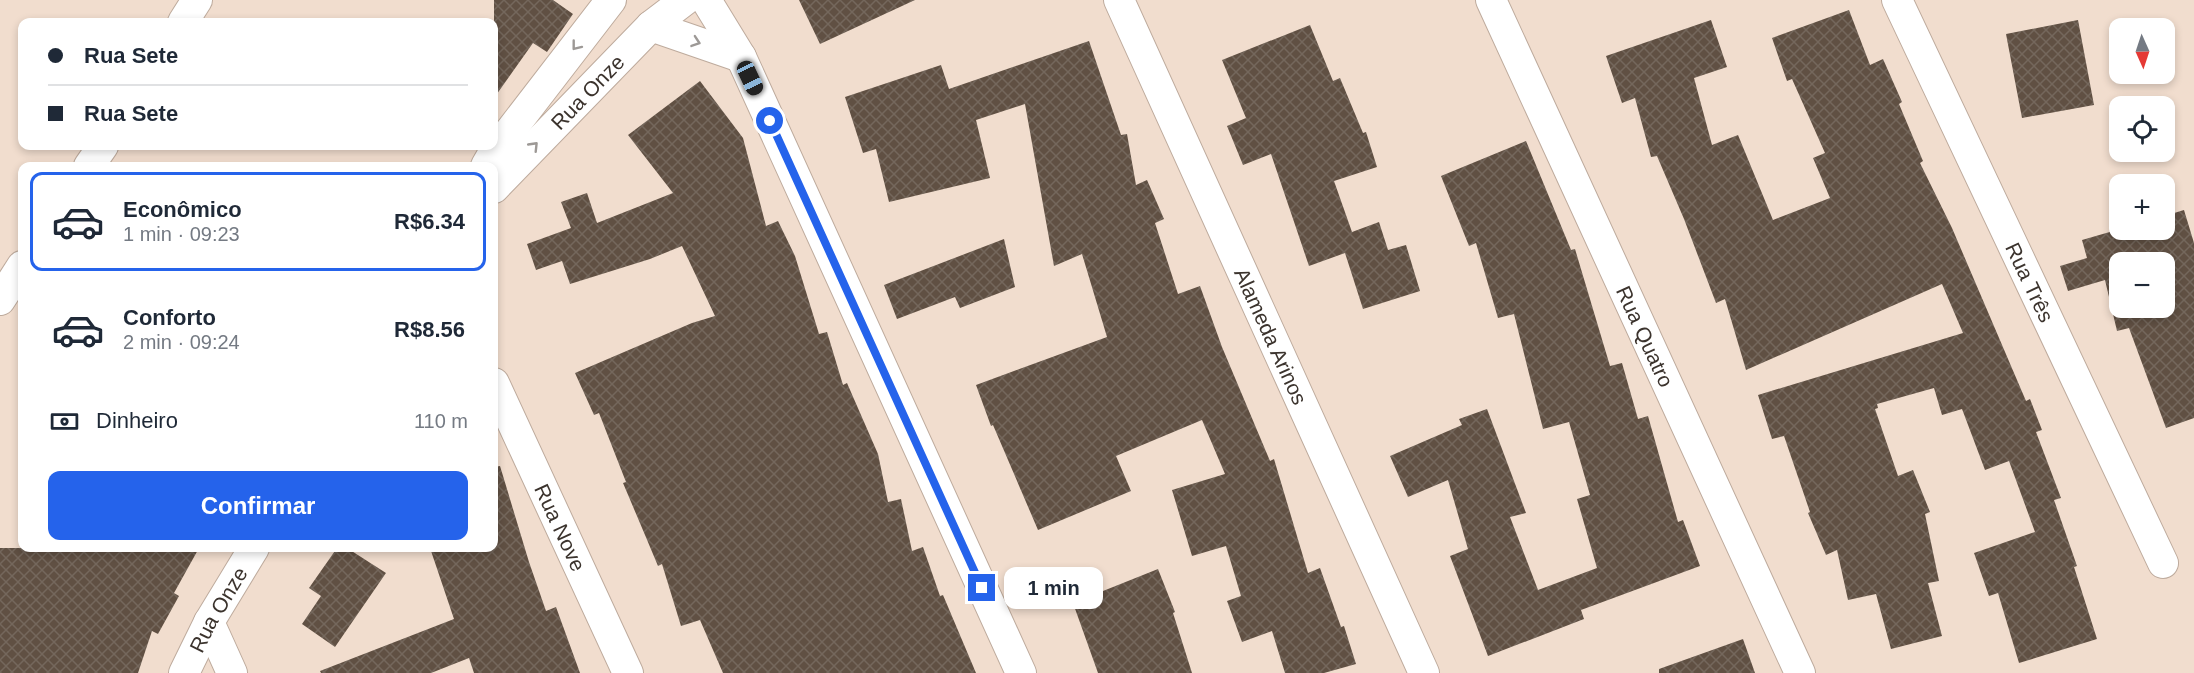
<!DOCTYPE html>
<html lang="pt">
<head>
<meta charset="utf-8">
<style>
  :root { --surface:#fff; --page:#f6f6f7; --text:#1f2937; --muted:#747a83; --line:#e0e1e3; --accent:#2563eb }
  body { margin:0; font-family:Arial,sans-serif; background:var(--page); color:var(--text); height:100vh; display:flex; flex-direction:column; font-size:22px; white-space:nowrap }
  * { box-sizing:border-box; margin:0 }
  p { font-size:20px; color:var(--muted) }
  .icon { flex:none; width:33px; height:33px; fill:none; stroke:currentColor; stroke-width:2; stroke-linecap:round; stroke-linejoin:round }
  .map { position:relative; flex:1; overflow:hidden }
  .drawer { position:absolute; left:18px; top:162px; width:480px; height:390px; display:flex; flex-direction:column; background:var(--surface); border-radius:12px; box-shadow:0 3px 9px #0003 }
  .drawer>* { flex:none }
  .hud { position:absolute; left:18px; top:18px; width:480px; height:132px; border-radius:12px; box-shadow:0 3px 9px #0003; display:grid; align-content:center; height:132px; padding:0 30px; background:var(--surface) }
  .needle { width:39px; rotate:177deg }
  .tools { position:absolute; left:2109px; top:18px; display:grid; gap:12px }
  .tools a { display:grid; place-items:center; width:66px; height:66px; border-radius:12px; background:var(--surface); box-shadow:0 3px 9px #0003; font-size:30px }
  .end { position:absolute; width:27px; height:27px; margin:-14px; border:8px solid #2563eb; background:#fff; box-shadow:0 0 0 3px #fff }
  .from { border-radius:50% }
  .bubble { position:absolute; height:42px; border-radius:12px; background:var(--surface); box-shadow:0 3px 9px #0003; font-size:20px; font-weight:800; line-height:42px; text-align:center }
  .car { position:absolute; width:18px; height:36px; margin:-18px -9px; border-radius:8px; box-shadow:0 0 4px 2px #0007; background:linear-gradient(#222 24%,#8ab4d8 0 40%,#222 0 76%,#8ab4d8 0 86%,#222 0) }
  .hud b { display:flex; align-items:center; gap:21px; height:57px; font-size:22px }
  .hud b+b { border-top:2px solid var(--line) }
  .hud i { width:15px; height:15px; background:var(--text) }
  ul { padding:10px 0 0; list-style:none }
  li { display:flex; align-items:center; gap:18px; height:99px; margin:0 12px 9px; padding:0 18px; border:3px solid transparent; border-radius:12px }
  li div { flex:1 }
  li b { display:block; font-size:22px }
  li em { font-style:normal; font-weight:800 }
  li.on { border-color:var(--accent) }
  li>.icon { width:54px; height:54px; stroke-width:1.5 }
  .pay { display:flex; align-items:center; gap:15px; height:66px; padding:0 30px; font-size:22px }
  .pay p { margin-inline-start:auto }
  .button { display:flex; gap:12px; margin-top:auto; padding:12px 30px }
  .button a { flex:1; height:69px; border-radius:12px; background:var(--accent); color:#fff; font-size:24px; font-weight:800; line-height:69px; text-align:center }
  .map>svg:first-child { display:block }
  .building { fill:url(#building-cross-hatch); fill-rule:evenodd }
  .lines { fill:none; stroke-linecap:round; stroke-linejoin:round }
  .street-casing { stroke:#beab9d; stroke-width:32 }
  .street { stroke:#fff; stroke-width:30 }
  .oneway { stroke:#9d9996 }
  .route { stroke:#2563eb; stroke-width:8 }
  .labels { text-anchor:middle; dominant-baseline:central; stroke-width:6; stroke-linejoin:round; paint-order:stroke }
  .street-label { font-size:21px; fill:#3b332d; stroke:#f1ddce }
</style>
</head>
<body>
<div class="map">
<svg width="2194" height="673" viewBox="0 0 2194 673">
  <defs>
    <pattern id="building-cross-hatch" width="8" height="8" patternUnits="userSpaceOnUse" patternTransform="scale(1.5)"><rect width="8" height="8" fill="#605043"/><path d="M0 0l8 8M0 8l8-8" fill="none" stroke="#74675c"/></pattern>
  </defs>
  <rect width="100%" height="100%" fill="#f1ddce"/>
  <path class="building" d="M 494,0 L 553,0 L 573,14 L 547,52 L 533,43 L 494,98 Z
    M 799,0 L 915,0 L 820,44 Z
    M 1849,10 L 1870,65 L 1883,59 L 1902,102 L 1899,104 L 1923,161 L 1920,163 L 1952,228 L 2026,401 L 2030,399 L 2042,430 L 2036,432 L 2061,498 L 2054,500 L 2077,566 L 2074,567 L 2097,639 L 2019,663 L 1998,593 L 1989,596 L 1974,553 L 2035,532 L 2009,461 L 1985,470 L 1962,409 L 1942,415 L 1934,388 L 1877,404 L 1878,408 L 1875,409 L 1898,476 L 1913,470 L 1930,512 L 1925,514 L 1939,581 L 1928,583 L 1942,636 L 1891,649 L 1876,594 L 1848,600 L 1837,550 L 1826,555 L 1808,513 L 1810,512 L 1784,436 L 1772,439 L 1758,395 L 1963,333 L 1942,284 L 1746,370 L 1725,299 L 1716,303 L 1684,219 L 1657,156 L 1651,157 L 1635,98 L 1622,103 L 1606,56 L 1711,20 L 1727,67 L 1694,78 L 1712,145 L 1738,135 L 1773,220 L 1830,198 L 1813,158 L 1825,153 L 1792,79 L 1787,81 L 1772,38 Z
    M 2078,20 L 2094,105 L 2022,118 L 2006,34 Z
    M 1310,25 L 1333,81 L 1340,78 L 1363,133 L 1366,132 L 1377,167 L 1334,181 L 1352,232 L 1379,222 L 1388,250 L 1406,245 L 1420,291 L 1363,309 L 1345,253 L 1309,266 L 1271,154 L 1243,165 L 1227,126 L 1246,118 L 1222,60 Z
    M 1089,41 L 1121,135 L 1127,134 L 1136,185 L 1147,180 L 1164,219 L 1155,223 L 1178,294 L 1200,286 L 1222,347 L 1270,461 L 1274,459 L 1308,573 L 1320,568 L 1341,627 L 1344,626 L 1356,664 L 1324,673 L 1285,673 L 1272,631 L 1242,642 L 1227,601 L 1241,596 L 1226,546 L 1192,556 L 1172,490 L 1225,474 L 1202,420 L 1116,456 L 1131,491 L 1038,530 L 993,425 L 991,426 L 976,385 L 1107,337 L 1082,254 L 1054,266 L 1025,104 L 976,120 L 990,178 L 889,202 L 876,149 L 863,153 L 845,97 L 941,65 L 949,89 Z
    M 700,81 L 743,138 L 766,226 L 778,221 L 795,256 L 819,334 L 827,332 L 843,385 L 847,383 L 878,454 L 888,502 L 901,499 L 912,551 L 923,547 L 940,596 L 943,595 L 976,673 L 723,673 L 700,620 L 681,626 L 662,564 L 658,566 L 645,535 L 623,483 L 626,482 L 599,413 L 594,415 L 575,373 L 692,323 L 715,316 L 682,246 L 650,259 L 570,284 L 562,261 L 536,270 L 527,244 L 571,228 L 561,202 L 587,193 L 597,223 L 673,193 L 628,135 Z
    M 1526,141 L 1571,250 L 1575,249 L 1610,366 L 1622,363 L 1638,419 L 1648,416 L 1678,522 L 1683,520 L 1700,566 L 1581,610 L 1584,619 L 1488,656 L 1450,556 L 1468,549 L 1448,480 L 1408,497 L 1390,456 L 1462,425 L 1459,419 L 1487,409 L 1526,513 L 1510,517 L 1538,590 L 1597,568 L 1577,499 L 1590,495 L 1569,422 L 1543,429 L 1514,314 L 1498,318 L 1476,243 L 1469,246 L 1441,176 Z
    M 2184,210 L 2194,243 L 2194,418 L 2166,428 L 2129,328 L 2117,331 L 2105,280 L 2068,291 L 2060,266 L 2087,258 L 2082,240 L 2120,229 L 2164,230 L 2164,216 ZM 2120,262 L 2164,262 L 2164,308 L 2120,308 Z
    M 1004,239 L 1015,287 L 960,308 L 955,297 L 897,319 L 884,285 Z
    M 500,466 L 529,562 L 546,611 L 556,607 L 580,673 L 474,673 L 469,658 L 431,673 L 321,673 L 320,671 L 454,619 L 430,548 L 494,548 L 494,467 Z
    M 0,548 L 199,548 L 174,593 L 179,596 L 158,634 L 152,631 L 138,673 L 0,673 Z
    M 337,548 L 347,548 L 386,573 L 335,647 L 302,624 L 321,596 L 309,588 Z
    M 1158,569 L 1175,612 L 1173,613 L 1192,673 L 1098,673 L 1073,603 Z
    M 1743,639 L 1755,673 L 1659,673 L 1659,669 Z"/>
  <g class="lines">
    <defs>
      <g id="street">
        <path d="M 706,0 L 741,57 L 1021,673"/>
        <path id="s1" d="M 1119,0 L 1424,673"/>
        <path id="s2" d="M 1491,0 L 1800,673"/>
        <path id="s3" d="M 1897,0 L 2163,563"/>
        <path d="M 183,22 L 197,0"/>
        <path d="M 651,26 L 741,57"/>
        <path d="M 89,166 L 103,146"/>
        <path d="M 486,166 L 494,152 L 611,0"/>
        <path id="s4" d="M 494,188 L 651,26 L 685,0"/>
        <path d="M 0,300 L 22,266"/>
        <path id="s5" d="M 494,383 L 628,673"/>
        <path d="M 209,622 L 232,673"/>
        <path id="s6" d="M 184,673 L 209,622 L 254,548"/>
      </g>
    </defs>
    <use href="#street" class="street-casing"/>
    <use href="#street" class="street"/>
  </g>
  <defs><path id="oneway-chevron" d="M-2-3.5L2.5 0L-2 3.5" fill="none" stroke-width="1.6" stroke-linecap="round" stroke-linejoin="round" transform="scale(1.5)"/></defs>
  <g class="oneway">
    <use href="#oneway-chevron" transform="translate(696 42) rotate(19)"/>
    <use href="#oneway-chevron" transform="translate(576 46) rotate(128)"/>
    <use href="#oneway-chevron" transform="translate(534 146) rotate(-46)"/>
  </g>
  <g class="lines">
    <path class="route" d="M 770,121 L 982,588"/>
  </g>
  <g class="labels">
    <g class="street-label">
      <text stroke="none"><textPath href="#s4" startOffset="134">Rua Onze</textPath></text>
      <text stroke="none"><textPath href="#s3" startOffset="312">Rua Três</textPath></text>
      <text stroke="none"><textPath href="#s2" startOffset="370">Rua Quatro</textPath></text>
      <text stroke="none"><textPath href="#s1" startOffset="369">Alameda Arinos</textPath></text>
      <text stroke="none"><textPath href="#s5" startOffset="159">Rua Nove</textPath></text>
      <text stroke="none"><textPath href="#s6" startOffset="72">Rua Onze</textPath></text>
    </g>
  </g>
</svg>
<div class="tools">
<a><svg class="needle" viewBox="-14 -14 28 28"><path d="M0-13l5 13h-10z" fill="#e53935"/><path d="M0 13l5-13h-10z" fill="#747a83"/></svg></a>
<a><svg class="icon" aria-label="locate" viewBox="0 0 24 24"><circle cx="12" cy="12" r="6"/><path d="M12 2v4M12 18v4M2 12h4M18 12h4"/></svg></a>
<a>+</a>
<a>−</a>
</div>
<i class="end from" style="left:770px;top:121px"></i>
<i class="end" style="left:982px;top:588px"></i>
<div class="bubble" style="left:1004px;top:567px;width:99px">1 min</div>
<i class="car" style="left:750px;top:78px;rotate:155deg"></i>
<div class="hud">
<b><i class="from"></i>Rua Sete</b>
<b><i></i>Rua Sete</b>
</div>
<section class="drawer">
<ul>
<li class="on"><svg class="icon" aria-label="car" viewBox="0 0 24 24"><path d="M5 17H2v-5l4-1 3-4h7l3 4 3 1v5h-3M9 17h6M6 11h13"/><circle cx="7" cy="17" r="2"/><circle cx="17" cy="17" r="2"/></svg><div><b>Econômico</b><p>1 min · 09:23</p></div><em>R$6.34</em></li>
<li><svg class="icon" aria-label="car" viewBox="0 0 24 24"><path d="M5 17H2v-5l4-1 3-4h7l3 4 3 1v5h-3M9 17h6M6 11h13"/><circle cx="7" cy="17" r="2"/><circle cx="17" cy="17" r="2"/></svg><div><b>Conforto</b><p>2 min · 09:24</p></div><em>R$8.56</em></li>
</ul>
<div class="pay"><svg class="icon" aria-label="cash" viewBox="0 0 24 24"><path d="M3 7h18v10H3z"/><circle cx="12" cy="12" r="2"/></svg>Dinheiro<p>110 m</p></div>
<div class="button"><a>Confirmar</a></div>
</section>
</div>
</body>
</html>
